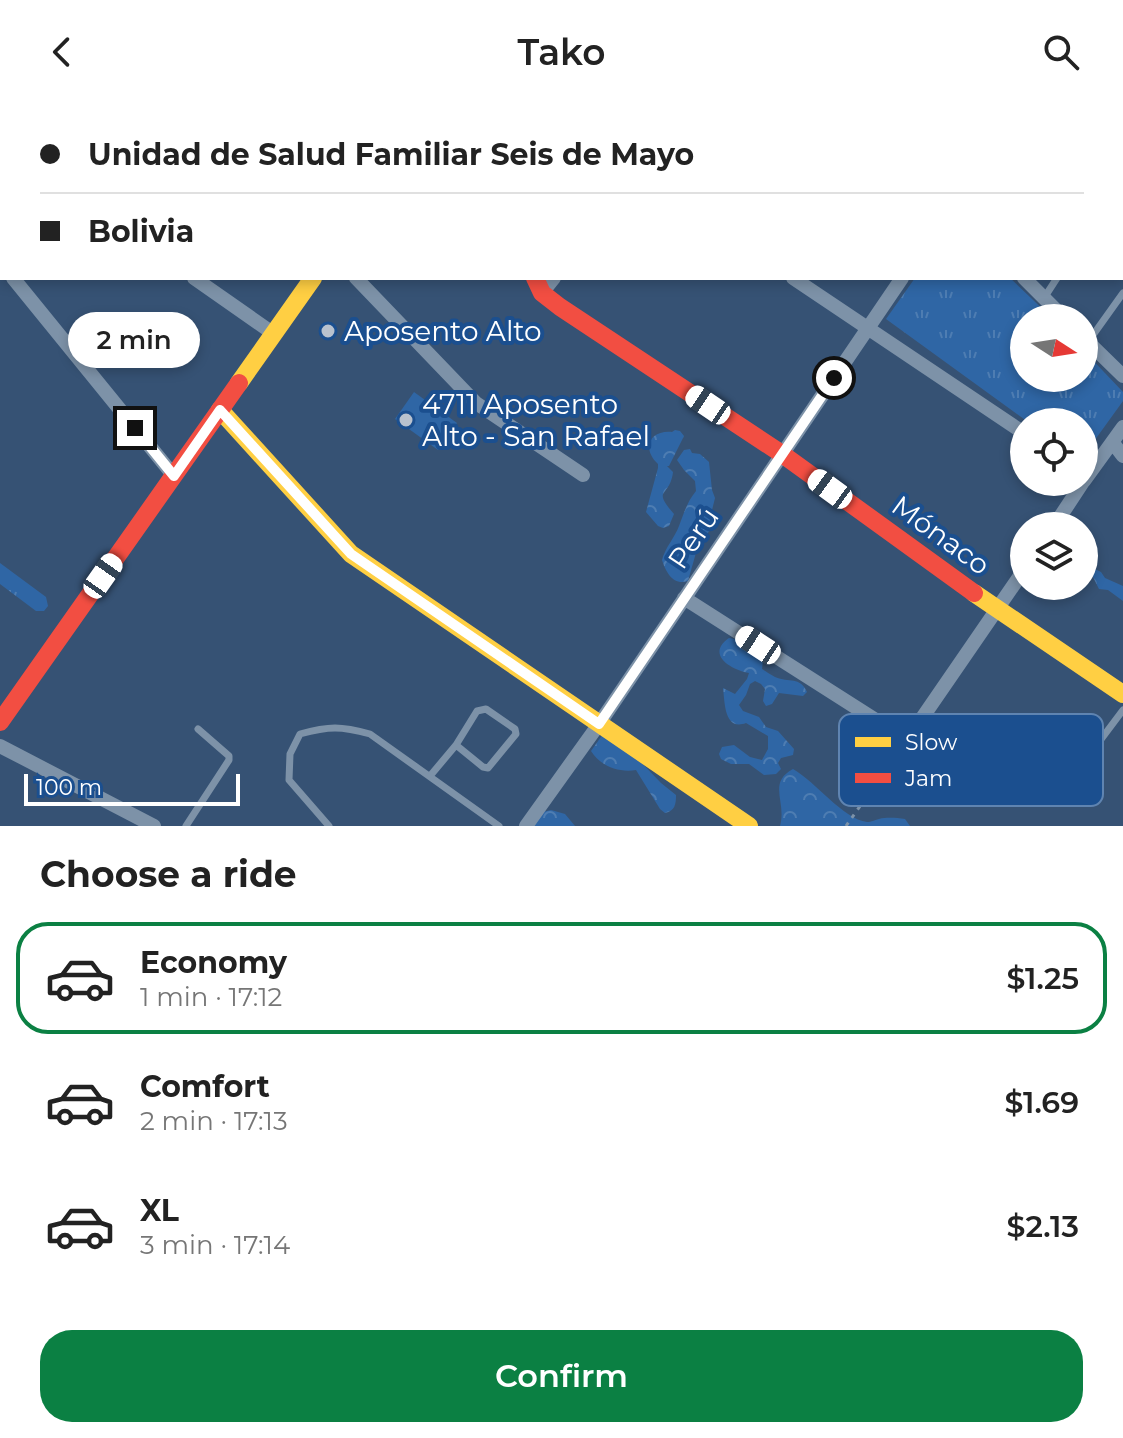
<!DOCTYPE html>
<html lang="en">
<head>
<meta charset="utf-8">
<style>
  :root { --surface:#fff; --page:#f2f2f2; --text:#222; --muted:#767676; --line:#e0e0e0; --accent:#0b8043 }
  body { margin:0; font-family:Montserrat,sans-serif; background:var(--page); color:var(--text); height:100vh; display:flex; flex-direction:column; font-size:30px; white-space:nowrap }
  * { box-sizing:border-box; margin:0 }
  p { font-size:26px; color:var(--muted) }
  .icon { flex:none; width:44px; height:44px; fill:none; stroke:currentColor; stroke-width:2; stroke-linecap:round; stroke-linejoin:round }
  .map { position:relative; height:722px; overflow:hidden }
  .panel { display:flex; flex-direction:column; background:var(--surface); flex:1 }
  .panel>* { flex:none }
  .banner { position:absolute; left:0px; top:0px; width:1124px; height:176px; box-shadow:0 4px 12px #0003; display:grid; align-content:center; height:176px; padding:0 40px; background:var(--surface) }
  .needle { width:52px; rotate:102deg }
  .fabs { position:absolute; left:1010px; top:200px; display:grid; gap:16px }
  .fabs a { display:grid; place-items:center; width:88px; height:88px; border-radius:50%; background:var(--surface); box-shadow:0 4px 12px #0003; font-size:40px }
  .scale { position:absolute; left:24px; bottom:20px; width:216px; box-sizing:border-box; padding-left:8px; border:4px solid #fff; border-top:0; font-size:22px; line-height:28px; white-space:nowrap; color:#fff; -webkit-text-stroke:6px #1b4f8f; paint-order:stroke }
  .end { position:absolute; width:36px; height:36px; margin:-18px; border:10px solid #fff; background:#111; box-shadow:0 0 0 4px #111 }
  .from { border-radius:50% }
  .bubble { position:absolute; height:56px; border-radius:28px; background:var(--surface); box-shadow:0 4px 12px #0003; font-size:26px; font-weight:600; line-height:56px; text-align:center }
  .car { position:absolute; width:24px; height:48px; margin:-24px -12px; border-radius:10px; box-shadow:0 0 6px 2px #0007; background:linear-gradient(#fff 24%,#345 0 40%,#fff 0 76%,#345 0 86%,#fff 0) }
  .banner b { display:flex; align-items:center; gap:28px; height:76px; font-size:30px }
  .banner b+b { border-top:2px solid var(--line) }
  .banner i { width:20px; height:20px; background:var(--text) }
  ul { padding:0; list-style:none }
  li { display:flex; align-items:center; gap:24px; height:112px; margin:0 16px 12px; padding:0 24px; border:4px solid transparent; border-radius:32px }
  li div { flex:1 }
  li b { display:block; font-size:30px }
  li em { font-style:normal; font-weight:600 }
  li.active { border-color:var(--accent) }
  li>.icon { width:72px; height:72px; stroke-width:1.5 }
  h2 { padding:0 40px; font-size:36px; line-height:96px }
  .primary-button { display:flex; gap:16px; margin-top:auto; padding:16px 40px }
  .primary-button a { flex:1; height:92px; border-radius:32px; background:var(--accent); color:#fff; font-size:32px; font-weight:600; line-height:92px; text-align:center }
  header { display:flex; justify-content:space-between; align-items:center; height:104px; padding:0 40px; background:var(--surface); font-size:36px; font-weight:600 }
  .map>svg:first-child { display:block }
  .grass { fill:url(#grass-tufts) }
  .forest { fill:url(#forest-crowns) }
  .garden { fill:#2f66a5 }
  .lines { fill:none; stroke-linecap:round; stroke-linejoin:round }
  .path { stroke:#7d92a8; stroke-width:3; stroke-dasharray:4 6; stroke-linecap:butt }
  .lane { stroke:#7d92a8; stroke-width:7 }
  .street { stroke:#7d92a8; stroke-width:14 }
  .slow { stroke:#ffcf43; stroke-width:18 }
  .jam { stroke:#f24e42; stroke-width:18 }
  .route { stroke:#fff; stroke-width:10 }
  .poi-dot { fill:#b9c2ce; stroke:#1b4f8f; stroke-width:3 }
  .labels { text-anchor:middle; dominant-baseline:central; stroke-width:8; stroke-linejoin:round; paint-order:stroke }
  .poi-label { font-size:28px; fill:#fff; stroke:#1b4f8f; text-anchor:start }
  .street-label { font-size:28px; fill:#fff; stroke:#1b4f8f }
  .key { fill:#1b4f8f; stroke:#5f84b1; stroke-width:2 }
  .key-label { font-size:22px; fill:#fff }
</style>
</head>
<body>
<header><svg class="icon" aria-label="back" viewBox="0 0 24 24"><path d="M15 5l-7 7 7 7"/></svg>Tako<svg class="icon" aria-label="search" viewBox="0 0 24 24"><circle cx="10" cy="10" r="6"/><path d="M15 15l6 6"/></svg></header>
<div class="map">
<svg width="1123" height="722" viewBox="0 0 1123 722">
  <defs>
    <pattern id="grass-tufts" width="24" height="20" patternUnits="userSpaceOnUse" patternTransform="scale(2)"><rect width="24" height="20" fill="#2f66a5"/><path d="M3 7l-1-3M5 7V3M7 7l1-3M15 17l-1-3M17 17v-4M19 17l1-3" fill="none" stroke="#4e7db2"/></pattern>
    <pattern id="forest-crowns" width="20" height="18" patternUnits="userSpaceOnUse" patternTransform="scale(2)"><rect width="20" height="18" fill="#2f66a5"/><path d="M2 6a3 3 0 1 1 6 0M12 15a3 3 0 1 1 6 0" fill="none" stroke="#4e7db2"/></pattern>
  </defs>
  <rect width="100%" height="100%" fill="#365274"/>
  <path class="grass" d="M 915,174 L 1010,174 L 1052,214 L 1024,214 L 1024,274 L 1084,274 L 1084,247 L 1123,288 L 1123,297 L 1084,351 L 1084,318 L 1028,318 L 886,215 Z
    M 0,459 L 46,493 L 48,502 L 44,507 L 36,507 L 0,480 Z"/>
  <path class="forest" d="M 675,326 L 680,327 L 684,332 L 669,362 L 667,362 L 673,368 C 670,394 651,384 674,410 L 669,422 L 663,424 L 658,422 L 646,408 L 658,364 L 658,360 C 641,344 650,326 672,328 Z
    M 690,345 L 692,349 L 700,350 L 709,358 L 712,386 L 715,394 L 711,410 L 712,423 L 697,445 L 688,477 C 674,482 666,469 662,456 C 665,444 675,433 679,422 C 684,409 687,398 696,387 L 695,377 L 684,366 L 677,356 L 684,346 Z
    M 1095,465 L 1101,468 L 1105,474 L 1123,482 L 1123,497 L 1108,486 L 1099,485 L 1093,473 L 1093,466 Z
    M 729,534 L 748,537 L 764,548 L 762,565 C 767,568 771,571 775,573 C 789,579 800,572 807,588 L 803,592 L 779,589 L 772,600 L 766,602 L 763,597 L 765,585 L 761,580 L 755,577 L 750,580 L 746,591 L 739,601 L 743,607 L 759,613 L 766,623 L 778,627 L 794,645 L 793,651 L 781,654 L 778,659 L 781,665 L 776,670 L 764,671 L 749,660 L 731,660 L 721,655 L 719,650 L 722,643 L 734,641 L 750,653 L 762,656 L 768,645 L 768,632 L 746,619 C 724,627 725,599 723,584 L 735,590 L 747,575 L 749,569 C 732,566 705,551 729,534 Z
    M 603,630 L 633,650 L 661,679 L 676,691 C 676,700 675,707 665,709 L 660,705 L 636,666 C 619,669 600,662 591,647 Z
    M 793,665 C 816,678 843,715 867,718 C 872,718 874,716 879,715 C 888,713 896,714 905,715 L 910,722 L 780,722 C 787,698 767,679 793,665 Z
    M 551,706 L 565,710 L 575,722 L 533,722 L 539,709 Z"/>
  <path class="garden" d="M 414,288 L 457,319 L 438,346 L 395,315 Z"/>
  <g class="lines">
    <path class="path" d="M 846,722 L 899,647"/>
    <path class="lane" d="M 1082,0 L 1084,2
      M 1026,2 L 1027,0
      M 1110,2 L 1111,0
      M 1122,55 L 1123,56
      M 1122,78 L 1123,77
      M 1044,194 L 1057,174
      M 1088,238 L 1123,189
      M 430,672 L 456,641 L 477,607 L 486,605 L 515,625 L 516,630 L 488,664 L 483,663 L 456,641
      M 1072,674 L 1123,606
      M 186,722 L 229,656 L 229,652 L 198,625
      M 329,722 L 289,676 L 290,650 L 300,630 C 329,622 341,622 370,630 L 499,722"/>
    <path class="street" d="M 181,0 L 184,2
      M 407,0 L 410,2
      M 453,0 L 454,2
      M 820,0 L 823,2
      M 883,0 L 885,2
      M 435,2 L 436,0
      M 683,2 L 684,0
      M 0,159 L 2,162
      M 13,174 L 174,372
      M 194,174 L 274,230
      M 356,174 L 476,299 L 583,371
      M 793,174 L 1024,329
      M 1024,174 L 1064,214
      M 542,189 L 554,174
      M 1084,234 L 1123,272
      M 1113,339 L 1123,352
      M 1084,377 L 1123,323
      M 1054,422 L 1083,378
      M 684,494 L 907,636 L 1024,466
      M 0,642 L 154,722
      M 526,722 L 599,620 L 902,174"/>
    <path class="slow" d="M 239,279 L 313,174
      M 220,306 L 351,450 L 749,722
      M 974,489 L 1123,590"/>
    <path class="jam" d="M 535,174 L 542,189 L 560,203 L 782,350 L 974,489
      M 0,618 L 239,279"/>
  </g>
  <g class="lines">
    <path class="route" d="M 135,324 L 174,372 L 220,306 L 351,450 L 599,620 L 834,274"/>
  </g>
  <g class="poi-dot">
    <circle cx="328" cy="227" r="8"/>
    <circle cx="406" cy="316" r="8"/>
  </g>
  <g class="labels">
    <g class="poi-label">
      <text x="344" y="227">Aposento Alto</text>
      <text x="422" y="300">4711 Aposento<tspan x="422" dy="32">Alto - San Rafael</tspan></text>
    </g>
    <g class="street-label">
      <text transform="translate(941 431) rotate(36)">Mónaco</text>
      <text transform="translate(693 434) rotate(-56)">Perú</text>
    </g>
  </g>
  <rect x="839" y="610" width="264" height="92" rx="12" class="key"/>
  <rect x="855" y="633" width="36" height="10" fill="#ffcf43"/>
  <rect x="855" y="669" width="36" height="10" fill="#f24e42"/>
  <g class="key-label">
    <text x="905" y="646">Slow</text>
    <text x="905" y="682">Jam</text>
  </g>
</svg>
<div class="fabs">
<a><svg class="needle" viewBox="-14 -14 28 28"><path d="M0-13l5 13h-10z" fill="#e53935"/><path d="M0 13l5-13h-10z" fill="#767676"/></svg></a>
<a><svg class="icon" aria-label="locate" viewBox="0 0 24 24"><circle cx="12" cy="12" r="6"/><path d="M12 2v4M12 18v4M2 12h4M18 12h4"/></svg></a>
<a><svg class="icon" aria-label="layers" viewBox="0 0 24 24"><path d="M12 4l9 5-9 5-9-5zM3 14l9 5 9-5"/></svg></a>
</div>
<div class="scale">100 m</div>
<i class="end from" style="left:834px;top:274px"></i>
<i class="end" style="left:135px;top:324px"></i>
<div class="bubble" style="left:68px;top:208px;width:132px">2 min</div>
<i class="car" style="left:708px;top:301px;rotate:304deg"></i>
<i class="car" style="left:830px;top:385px;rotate:306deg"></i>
<i class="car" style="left:103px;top:472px;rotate:35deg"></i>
<i class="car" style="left:758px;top:541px;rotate:303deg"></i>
<div class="banner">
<b><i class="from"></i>Unidad de Salud Familiar Seis de Mayo</b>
<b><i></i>Bolivia</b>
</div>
</div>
<section class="panel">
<h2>Choose a ride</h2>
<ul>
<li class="active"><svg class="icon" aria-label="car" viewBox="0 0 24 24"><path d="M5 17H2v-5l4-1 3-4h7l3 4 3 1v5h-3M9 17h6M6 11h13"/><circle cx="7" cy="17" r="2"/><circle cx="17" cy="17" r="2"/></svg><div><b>Economy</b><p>1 min · 17:12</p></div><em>$1.25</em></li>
<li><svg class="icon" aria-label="car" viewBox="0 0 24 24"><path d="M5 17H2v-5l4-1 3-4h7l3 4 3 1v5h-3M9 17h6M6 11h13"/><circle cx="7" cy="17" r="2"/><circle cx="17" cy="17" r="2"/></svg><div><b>Comfort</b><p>2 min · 17:13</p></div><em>$1.69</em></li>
<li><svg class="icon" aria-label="car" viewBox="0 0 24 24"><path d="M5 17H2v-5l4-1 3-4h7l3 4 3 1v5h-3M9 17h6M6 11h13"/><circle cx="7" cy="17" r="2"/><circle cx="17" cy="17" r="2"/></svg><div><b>XL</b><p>3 min · 17:14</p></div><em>$2.13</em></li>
</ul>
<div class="primary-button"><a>Confirm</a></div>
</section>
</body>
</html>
